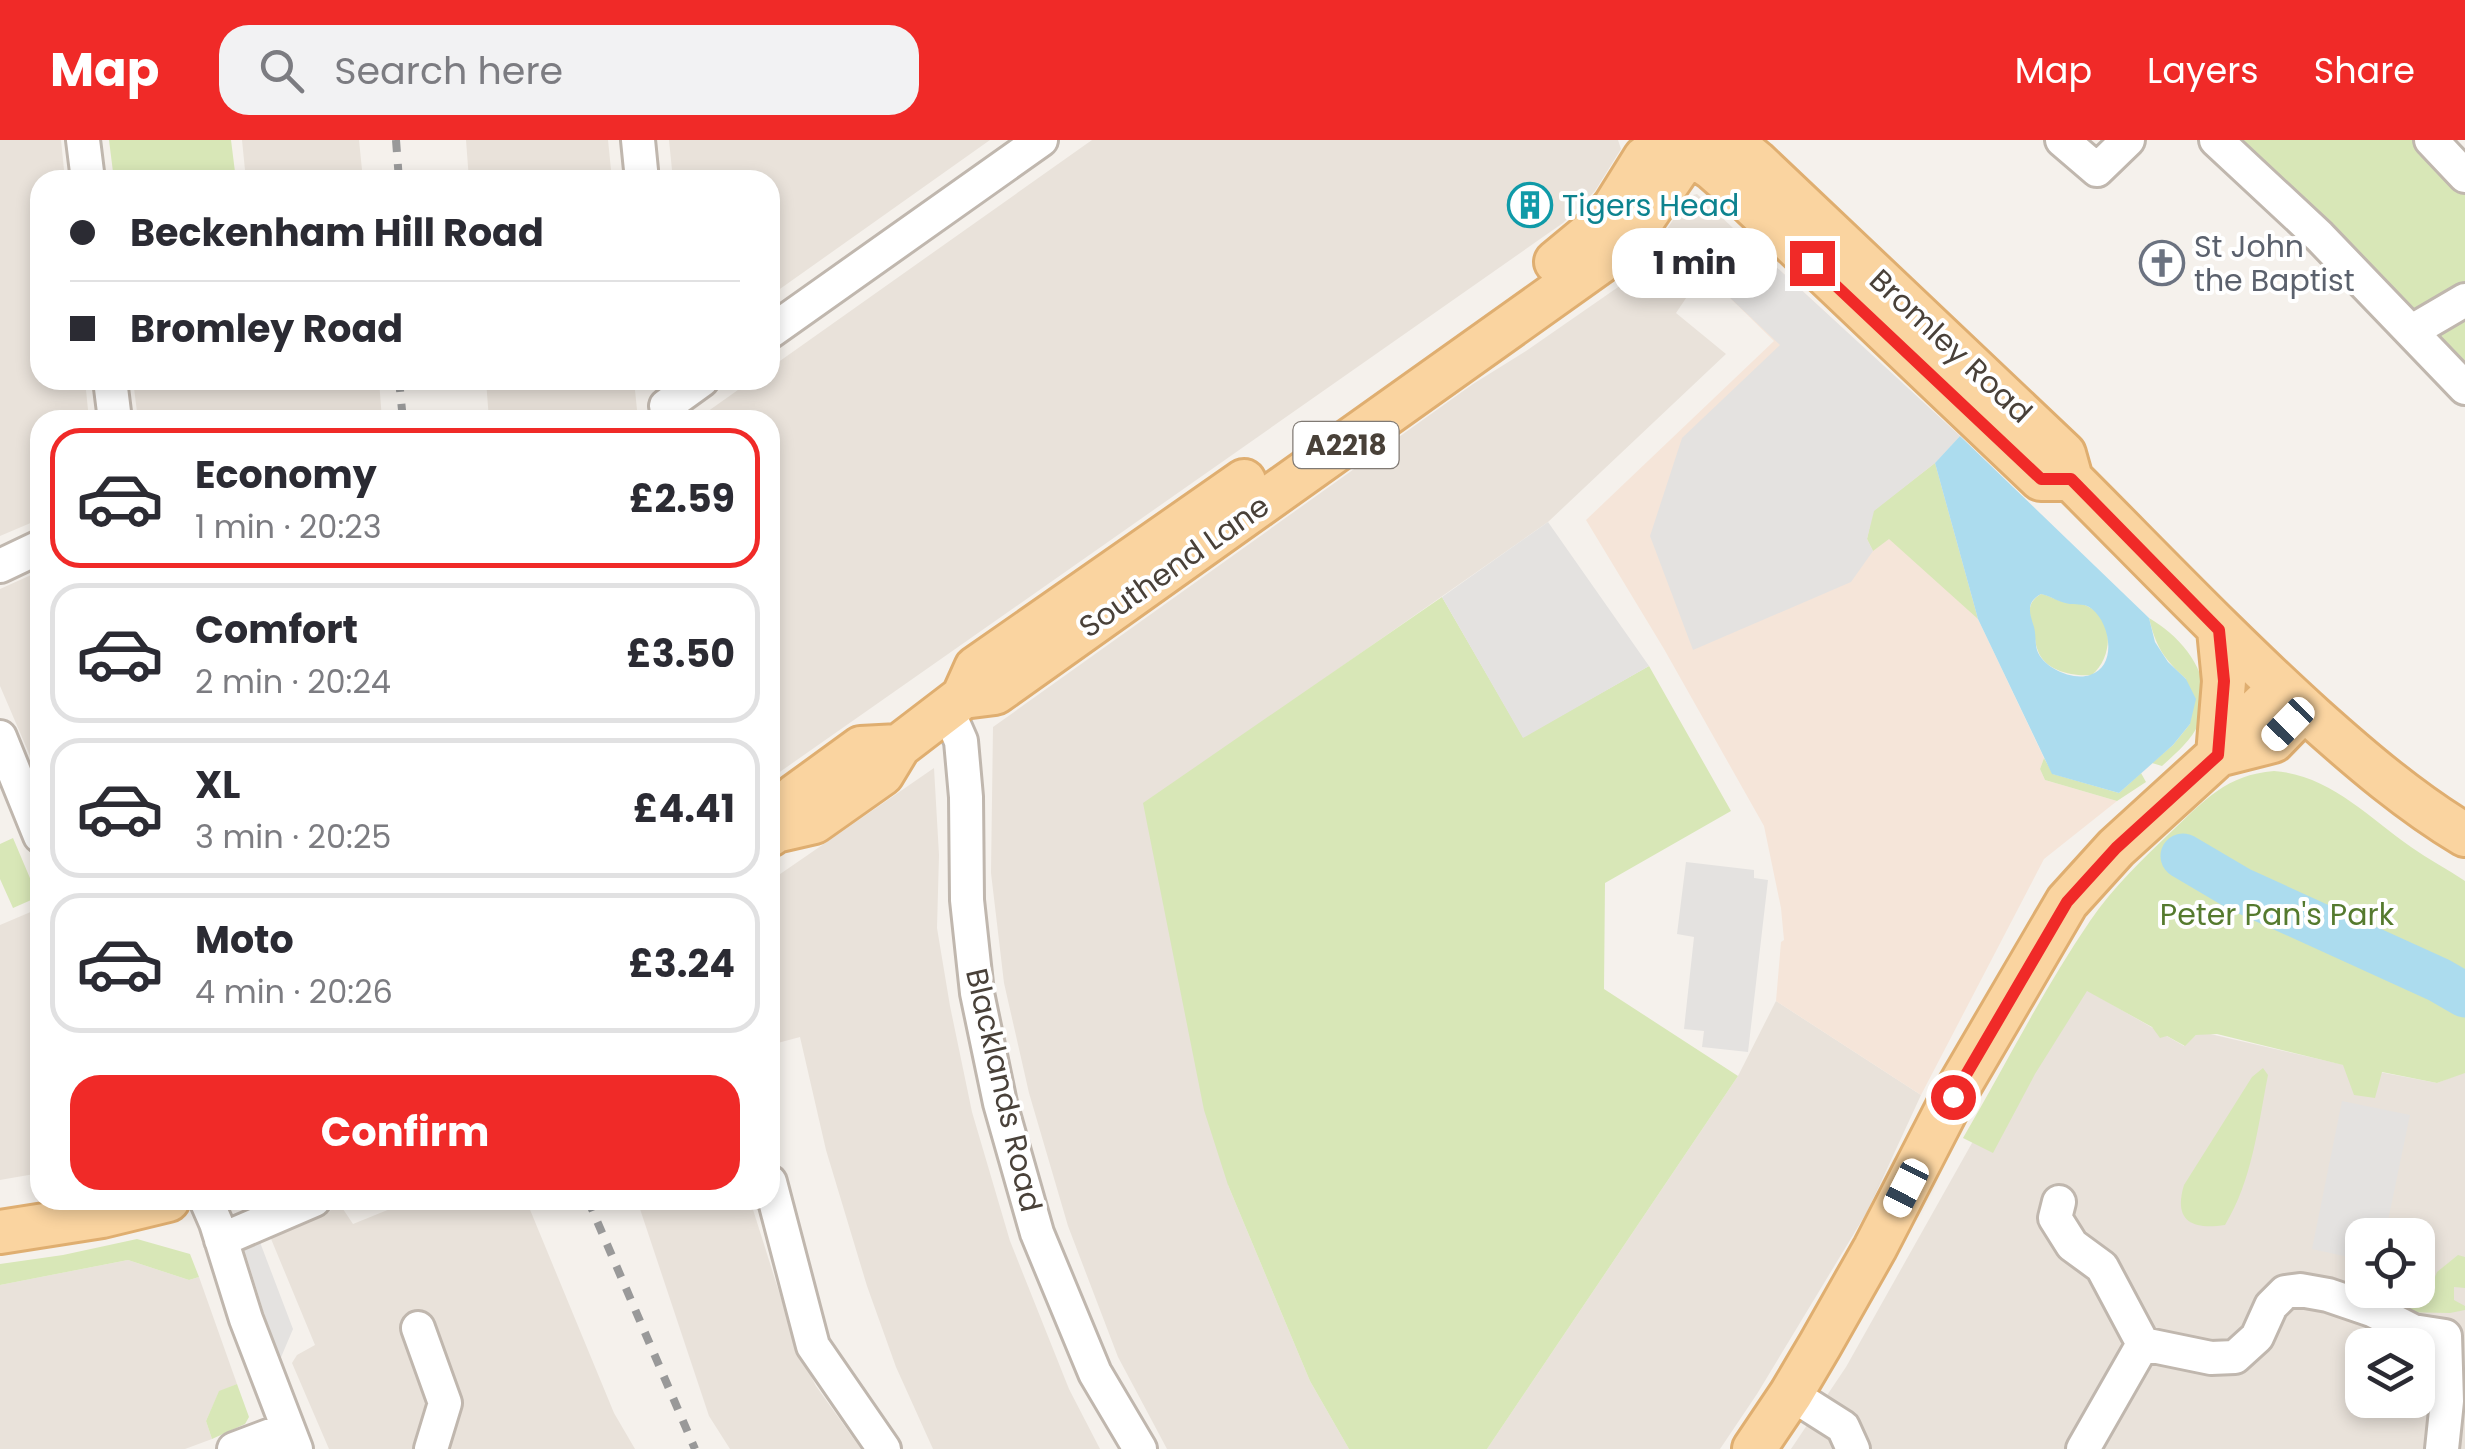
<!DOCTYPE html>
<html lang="en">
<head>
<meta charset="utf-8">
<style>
  :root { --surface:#fff; --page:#f2f2f3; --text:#2b2b33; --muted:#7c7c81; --line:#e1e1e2; --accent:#f02a28 }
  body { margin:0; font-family:Poppins,sans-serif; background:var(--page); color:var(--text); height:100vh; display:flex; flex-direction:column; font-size:38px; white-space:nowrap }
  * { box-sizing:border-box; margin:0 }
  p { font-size:32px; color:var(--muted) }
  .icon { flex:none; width:55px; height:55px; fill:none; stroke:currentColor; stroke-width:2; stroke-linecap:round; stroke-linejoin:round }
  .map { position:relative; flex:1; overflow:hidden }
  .drawer { position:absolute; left:30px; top:270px; width:750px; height:800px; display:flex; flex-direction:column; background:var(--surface); border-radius:30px; box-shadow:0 5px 15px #0003 }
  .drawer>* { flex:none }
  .top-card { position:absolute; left:30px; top:30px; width:750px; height:220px; border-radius:30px; box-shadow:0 5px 15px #0003; display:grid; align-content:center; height:220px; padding:0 40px; background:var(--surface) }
  .controls { position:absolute; left:2345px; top:1078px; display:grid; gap:20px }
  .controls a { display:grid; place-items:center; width:90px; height:90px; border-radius:20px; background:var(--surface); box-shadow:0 5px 15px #0003; font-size:50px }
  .end { position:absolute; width:45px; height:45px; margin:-22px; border:12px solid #f02a28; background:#fff; box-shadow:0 0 0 5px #fff }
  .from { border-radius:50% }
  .bubble { position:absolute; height:70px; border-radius:30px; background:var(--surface); box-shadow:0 5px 15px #0003; font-size:32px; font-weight:700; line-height:70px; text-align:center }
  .car { position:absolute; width:30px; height:60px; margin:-30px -15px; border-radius:12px; box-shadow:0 0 8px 2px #0007; background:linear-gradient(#fff 24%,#345 0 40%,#fff 0 76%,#345 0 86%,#fff 0) }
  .top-card b { display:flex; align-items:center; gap:35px; height:95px; font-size:38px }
  .top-card b+b { border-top:2px solid var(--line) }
  .top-card i { width:25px; height:25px; background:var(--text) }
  ul { padding:18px 0 0; list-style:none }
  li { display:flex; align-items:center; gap:30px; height:140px; margin:0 20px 15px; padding:0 20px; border:5px solid var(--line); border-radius:30px }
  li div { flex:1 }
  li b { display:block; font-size:38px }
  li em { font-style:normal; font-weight:700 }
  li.on { border-color:var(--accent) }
  li>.icon { width:90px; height:90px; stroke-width:1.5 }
  .cta { display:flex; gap:20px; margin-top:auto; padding:20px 40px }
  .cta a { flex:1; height:115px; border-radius:30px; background:var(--accent); color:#fff; font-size:40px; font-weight:700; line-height:115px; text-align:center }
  header { display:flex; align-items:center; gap:60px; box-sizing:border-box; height:140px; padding:0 50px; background:var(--accent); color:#fff }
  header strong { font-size:48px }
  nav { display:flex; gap:55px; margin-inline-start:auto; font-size:35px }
  .search { width:700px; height:90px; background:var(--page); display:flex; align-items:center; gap:25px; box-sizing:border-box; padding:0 35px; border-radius:30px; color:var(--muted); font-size:38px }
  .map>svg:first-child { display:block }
  .residential { fill:#e9e2da; fill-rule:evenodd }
  .commercial { fill:#f5e5d9 }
  .green { fill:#d8e7b7 }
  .parking { fill:#e4e2e0 }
  .water { fill:#acdcee; fill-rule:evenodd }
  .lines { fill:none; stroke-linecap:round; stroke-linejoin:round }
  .river { stroke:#acdcee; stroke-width:45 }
  .minor-casing { stroke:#c0b7ae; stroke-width:38 }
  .major-casing { stroke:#dfae70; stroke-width:48 }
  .minor { stroke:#fff; stroke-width:32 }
  .major { stroke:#fad4a0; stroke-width:42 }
  .rail { stroke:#999; stroke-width:8; stroke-dasharray:12 12; stroke-linecap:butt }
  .route { stroke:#f02a28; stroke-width:12 }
  .labels { text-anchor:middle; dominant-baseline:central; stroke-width:8; stroke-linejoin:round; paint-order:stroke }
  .shield { fill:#fff; stroke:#807a74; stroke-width:2.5 }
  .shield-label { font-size:28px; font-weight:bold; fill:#494139 }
  .culture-label { font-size:30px; fill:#0d838f; stroke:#fff; text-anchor:start }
  .worship-label { font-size:30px; fill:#5b616d; stroke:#fff; text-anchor:start }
  .street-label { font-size:30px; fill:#494139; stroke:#fff }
  .park-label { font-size:30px; fill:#557a2e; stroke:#fff }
</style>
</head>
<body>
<header>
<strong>Map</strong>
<div class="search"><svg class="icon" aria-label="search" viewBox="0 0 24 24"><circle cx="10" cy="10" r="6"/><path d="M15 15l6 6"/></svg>Search here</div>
<nav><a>Map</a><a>Layers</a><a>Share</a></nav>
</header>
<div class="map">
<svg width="2465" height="1309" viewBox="0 0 2465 1309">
  <rect width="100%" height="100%" fill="#f5f1ec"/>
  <path class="residential" d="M 0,0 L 61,0 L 65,40 L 40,40 L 40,240 L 85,240 L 89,280 L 40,280 L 40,379 L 0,396 Z
    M 242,0 L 359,0 L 363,40 L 246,40 Z
    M 466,0 L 608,0 L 612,40 L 469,40 Z
    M 669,0 L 990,0 L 770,156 L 770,40 L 673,40 Z
    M 1092,0 L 1618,0 L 1621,9 L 1595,51 L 1563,83 L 774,636 L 770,627 L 770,280 L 697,279 L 752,240 L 770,240 L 770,228 Z
    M 1697,54 L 1733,88 L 1676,173 L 1726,214 L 1548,382 L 1321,541 L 1228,1045 L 1310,1241 L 1349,1309 L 1167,1309 L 1118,1217 L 1068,1086 L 1029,953 L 1004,843 L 991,733 L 993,587 L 1473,244 L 1526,211 L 1637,134 L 1689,56 Z
    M 133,240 L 379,240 L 382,280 L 138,280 Z
    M 486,240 L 634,240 L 638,280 L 489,280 Z
    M 40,431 L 40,639 L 0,546 L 0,449 Z
    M 934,628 L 939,715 L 937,788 L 950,866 L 972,972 L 1010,1101 L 1069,1249 L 1100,1309 L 933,1309 L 896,1227 L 867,1146 L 826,1010 L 800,897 L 770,905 L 770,741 Z
    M 2122,751 L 2087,850 L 2184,906 L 2196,895 L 2206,893 L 2353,927 L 2437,943 L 2465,932 L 2465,1309 L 1791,1309 L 1846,1227 L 1972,1003 ZM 2362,1095 L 2418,1095 L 2418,1150 L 2362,1150 ZM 2362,1205 L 2418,1205 L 2418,1260 L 2362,1260 Z
    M 40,768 L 40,1033 L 0,1040 L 0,785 Z
    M 1776,861 L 1921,955 L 1867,1072 L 1757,1254 L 1720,1309 L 1487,1309 L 1738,936 Z
    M 389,1060 L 526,1060 L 614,1273 L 635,1309 L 329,1309 L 292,1223 L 297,1215 L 315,1205 L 269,1094 L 334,1069 L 343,1069 L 353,1084 L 390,1069 Z
    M 637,1060 L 750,1060 L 797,1209 L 816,1246 L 861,1309 L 730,1309 L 709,1276 Z
    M 128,1120 L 189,1140 L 199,1137 L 237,1244 L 219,1252 L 206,1281 L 212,1299 L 185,1309 L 0,1309 L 0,1145 Z"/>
  <path class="commercial" d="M 1760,112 L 1960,296 L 1935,323 L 1978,479 L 2044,618 L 2040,629 L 2045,640 L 2117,661 L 2044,719 L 1921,955 L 1776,861 L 1781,802 L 1784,800 L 1781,768 L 1764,686 L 1664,509 L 1586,380 L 1774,201 L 1725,153 Z"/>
  <path class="green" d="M 109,0 L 231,0 L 235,32 L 227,40 L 114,40 Z
    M 2227,0 L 2417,0 L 2465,50 L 2465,233 Z
    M 1935,323 L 1978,479 L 1889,399 L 1873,411 L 1867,399 L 1873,371 Z
    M 2041,454 C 2049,455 2055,460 2064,462 C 2071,465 2080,462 2087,466 C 2115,478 2113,517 2092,535 C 2074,537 2045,531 2038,511 C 2035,504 2035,495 2033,488 C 2029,473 2026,463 2041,454 Z
    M 1442,457 L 1523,597 L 1649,526 L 1731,671 L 1605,743 L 1604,849 L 1738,936 L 1487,1309 L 1349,1309 L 1310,1241 L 1228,1045 L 1204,970 L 1143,663 Z
    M 2149,478 C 2184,498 2218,540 2199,583 C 2191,601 2176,613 2162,626 L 2152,623 L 2173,605 L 2190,584 L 2186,539 C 2164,519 2156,507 2149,478 Z
    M 2044,618 L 2053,634 L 2119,653 L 2141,633 L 2146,642 L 2117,661 L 2045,640 L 2040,629 Z
    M 2274,631 C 2329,635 2367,676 2411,707 C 2428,719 2447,729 2465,741 L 2465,933 L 2437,943 L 2382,932 L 2375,958 L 2354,955 L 2343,925 L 2217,894 L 2196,895 L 2185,906 L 2167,896 L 2160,898 L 2152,887 L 2087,851 L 2035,934 L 1993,1013 L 1963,998 C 2005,926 2043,850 2090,781 C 2113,747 2143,719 2172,691 C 2205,660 2226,635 2274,631 Z
    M 13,698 L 38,757 L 13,768 L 0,739 L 0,704 Z
    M 2263,928 L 2268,935 C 2258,986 2252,1041 2225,1085 C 2192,1090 2173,1081 2184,1045 L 2252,937 Z
    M 137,1099 L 190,1114 L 199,1137 L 189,1140 L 128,1120 L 0,1145 L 0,1124 L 63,1115 Z
    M 2458,1115 L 2465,1117 L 2465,1148 L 2454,1147 L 2454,1160 L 2465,1166 L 2465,1170 L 2450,1173 L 2398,1172 L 2344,1144 L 2350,1130 L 2362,1132 L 2362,1150 L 2429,1152 L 2437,1132 Z
    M 237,1244 L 249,1277 L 245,1284 L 212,1299 L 206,1281 L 219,1251 Z"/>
  <path class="parking" d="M 1760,112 L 1960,296 L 1935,323 L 1874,371 L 1867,399 L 1873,411 L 1851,442 L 1693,510 L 1650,396 L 1682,298 L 1780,205 L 1725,153 Z
    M 1548,382 L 1649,526 L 1523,598 L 1442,457 Z
    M 1686,722 L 1754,730 L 1754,738 L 1768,740 L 1748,912 L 1702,907 L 1704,891 L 1684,889 L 1694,797 L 1677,794 Z
    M 2342,961 L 2410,975 L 2385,1095 L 2362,1095 L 2362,1120 L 2312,1109 Z
    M 258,1097 L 293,1189 L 279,1222 L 242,1102 Z"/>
  <path class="water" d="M 1960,296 L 2149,478 L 2155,502 L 2168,522 L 2186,539 L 2196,559 L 2190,584 L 2173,605 L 2119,653 L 2052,634 L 1978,479 L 1935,323 ZM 2041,454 C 2051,456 2060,463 2070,464 C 2079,465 2084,463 2092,469 C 2110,483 2118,526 2090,535 C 2073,541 2043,528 2037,510 C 2035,503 2036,494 2034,487 C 2029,472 2026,462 2041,454 Z"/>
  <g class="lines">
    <path class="river" d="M 2183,716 L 2239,749 L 2439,840 L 2465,855"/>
    <defs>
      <path id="minor" d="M 83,0 L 88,40
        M 638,0 L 642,40
        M 2062,0 L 2097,30 L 2128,0
        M 2216,0 L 2319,96 L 2465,248
        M 2431,0 L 2465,36
        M 2412,191 L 2465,160
        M 770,192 L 1041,0
        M 110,240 L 115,280
        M 666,266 L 702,240
        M 0,426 L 40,407
        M 947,569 L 961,601 L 966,657 L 967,760 L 977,853 L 1000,963 L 1037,1093 L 1095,1233 L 1140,1309
        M 0,597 L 40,696
        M 770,1042 L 813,1206 L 884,1309
        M 206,1060 L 216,1083 L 246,1179 L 296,1309
        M 2059,1062 L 2055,1078 L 2072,1105 L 2102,1127 L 2143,1204
        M 221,1100 L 314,1060
        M 418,1188 L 445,1263 L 431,1309
        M 1791,1254 L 1843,1287 L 1853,1309
        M 234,1309 L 287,1289
        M 2083,1309 L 2143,1204 L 2211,1218 L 2235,1217 L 2257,1197 L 2271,1166 L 2285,1152 L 2300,1150 L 2328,1155 L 2372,1170 L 2413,1191 L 2445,1196 L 2447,1261 L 2442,1309"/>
      <path id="major" d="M 1670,0 L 1712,28 L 1736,49 L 2041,339 L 2071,339
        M 1729,0 L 1756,22 L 2064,314 L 2071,339 C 2151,419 2229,501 2313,577 C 2361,620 2410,662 2465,695
        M 1556,122 L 1597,88 L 1615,66 L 1645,18 L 1674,3 L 1675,0
        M 963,557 L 976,528 L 1244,341
        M 2218,615 L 2224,541 L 2219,490
        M 2218,615 L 2273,601 L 2304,569
        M 775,691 L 795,656 L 861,608 L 899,606
        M 770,695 L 775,691 L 814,682 L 882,634 L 899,606 L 963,557 L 995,553 L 1599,123 L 1632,95 L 1678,28 L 1674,3
        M 0,1092 L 102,1076 L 168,1060
        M 1754,1309 L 1791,1254 L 1820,1205 L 1875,1108 L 1953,957 L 2067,762 L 2116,708 L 2218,615 L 2252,575 L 2280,548"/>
    </defs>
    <use href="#minor" class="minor-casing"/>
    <use href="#major" class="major-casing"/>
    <use href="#minor" class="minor"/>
    <use href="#major" class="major"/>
    <path class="rail" d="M 396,0 L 399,40
      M 399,240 L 403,280
      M 588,1060 L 695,1309"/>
  </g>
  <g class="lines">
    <path class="route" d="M 1812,123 L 2041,339 L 2071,339 L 2219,490 L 2224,541 L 2218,615 L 2116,708 L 2067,762 L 1953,957"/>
  </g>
  <defs>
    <symbol id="building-ring" viewBox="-11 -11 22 22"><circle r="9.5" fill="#fff" stroke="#0f9aa8" stroke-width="1.5"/><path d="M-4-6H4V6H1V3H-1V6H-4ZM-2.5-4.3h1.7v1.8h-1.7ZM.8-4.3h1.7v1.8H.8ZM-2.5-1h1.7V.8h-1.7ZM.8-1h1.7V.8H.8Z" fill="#0f9aa8"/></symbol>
    <symbol id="church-ring" viewBox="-11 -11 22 22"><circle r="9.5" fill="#fff" stroke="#6b7280" stroke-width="1.5"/><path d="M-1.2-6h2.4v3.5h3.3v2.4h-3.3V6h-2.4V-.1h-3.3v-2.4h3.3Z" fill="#6b7280"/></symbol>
  </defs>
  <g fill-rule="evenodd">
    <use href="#building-ring" x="1505" y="40" width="50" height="50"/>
    <use href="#church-ring" x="2137" y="98" width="50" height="50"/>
  </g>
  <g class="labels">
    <rect class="shield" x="1293.5" y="282" width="105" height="46" rx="8"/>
    <g class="shield-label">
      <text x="1346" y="305">A2218</text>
    </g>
    <g class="culture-label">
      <text x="1562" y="65">Tigers Head</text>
    </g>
    <g class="worship-label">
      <text x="2194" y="106">St John<tspan x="2194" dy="34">the Baptist</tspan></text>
    </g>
    <g class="street-label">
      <text transform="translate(1951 206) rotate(43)">Bromley Road</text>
      <text transform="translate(1174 426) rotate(-35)">Southend Lane</text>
      <text transform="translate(1004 950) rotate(77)">Blacklands Road</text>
    </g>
    <g class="park-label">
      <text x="2277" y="774">Peter Pan's Park</text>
    </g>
  </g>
</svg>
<div class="controls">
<a><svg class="icon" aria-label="locate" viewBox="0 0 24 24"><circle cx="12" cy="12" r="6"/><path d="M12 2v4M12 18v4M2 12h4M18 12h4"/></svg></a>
<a><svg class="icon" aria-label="layers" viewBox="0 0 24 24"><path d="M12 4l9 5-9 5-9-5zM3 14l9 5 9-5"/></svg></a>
</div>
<i class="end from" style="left:1953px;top:957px"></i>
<i class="end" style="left:1812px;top:123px"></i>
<div class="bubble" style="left:1612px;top:88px;width:165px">1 min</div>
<i class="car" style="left:2288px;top:584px;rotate:224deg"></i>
<i class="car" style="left:1906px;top:1048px;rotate:207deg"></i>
<div class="top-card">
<b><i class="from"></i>Beckenham Hill Road</b>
<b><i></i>Bromley Road</b>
</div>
<section class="drawer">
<ul>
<li class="on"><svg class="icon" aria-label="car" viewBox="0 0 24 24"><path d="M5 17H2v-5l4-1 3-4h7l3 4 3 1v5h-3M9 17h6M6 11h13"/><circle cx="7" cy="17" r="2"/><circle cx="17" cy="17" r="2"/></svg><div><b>Economy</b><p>1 min · 20:23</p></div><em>£2.59</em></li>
<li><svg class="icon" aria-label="car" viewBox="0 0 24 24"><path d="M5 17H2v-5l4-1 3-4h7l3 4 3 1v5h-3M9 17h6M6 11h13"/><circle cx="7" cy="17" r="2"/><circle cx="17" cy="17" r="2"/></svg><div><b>Comfort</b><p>2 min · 20:24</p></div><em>£3.50</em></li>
<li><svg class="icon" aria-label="car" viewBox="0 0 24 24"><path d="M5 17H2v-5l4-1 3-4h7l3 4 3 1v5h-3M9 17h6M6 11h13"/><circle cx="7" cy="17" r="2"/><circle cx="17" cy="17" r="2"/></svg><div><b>XL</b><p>3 min · 20:25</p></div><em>£4.41</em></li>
<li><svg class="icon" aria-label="car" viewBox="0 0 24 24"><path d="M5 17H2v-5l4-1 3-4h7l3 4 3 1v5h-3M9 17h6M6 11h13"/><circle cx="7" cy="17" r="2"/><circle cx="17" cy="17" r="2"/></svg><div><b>Moto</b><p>4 min · 20:26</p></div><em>£3.24</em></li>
</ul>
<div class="cta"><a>Confirm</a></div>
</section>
</div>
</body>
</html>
